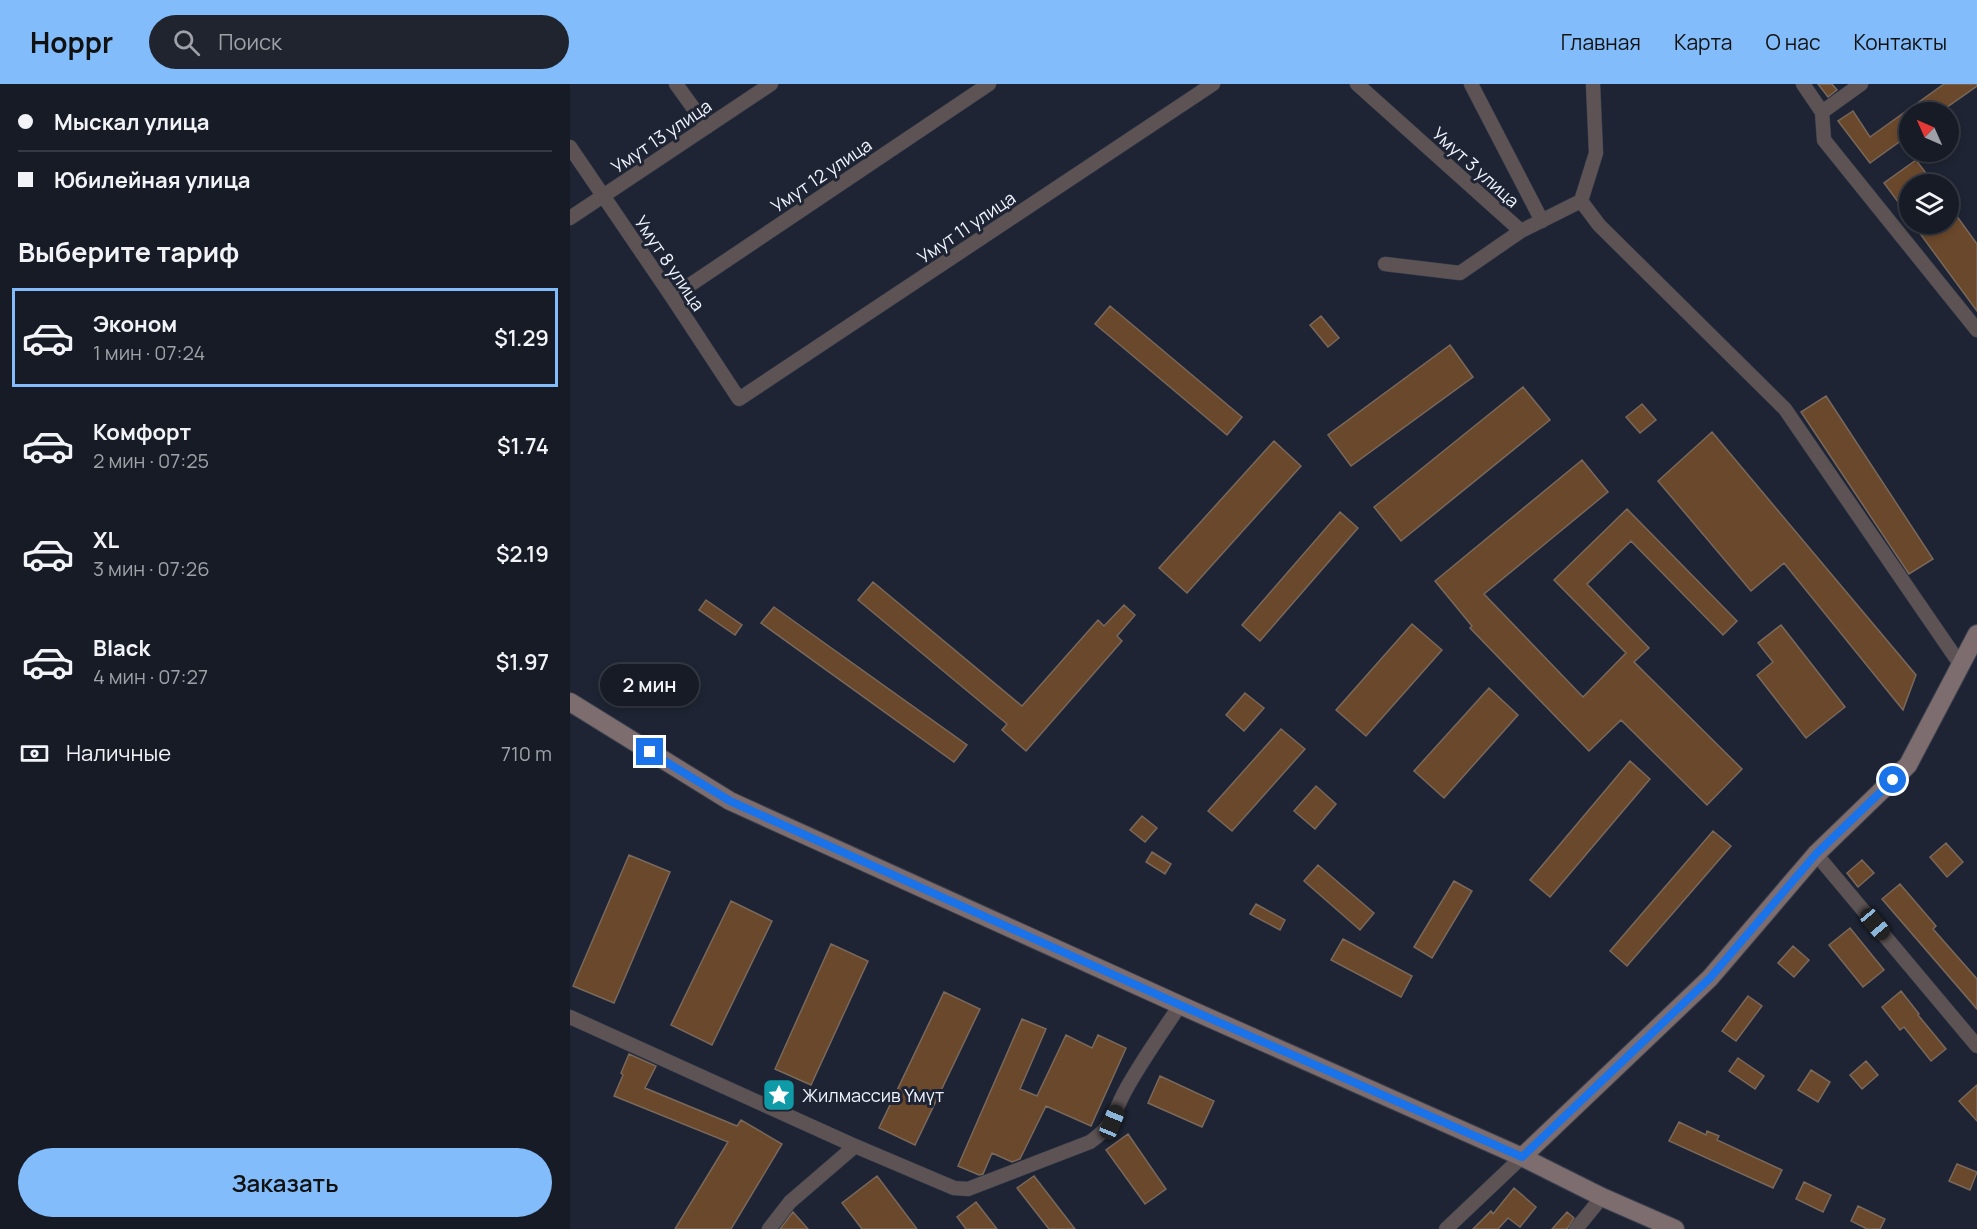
<!DOCTYPE html>
<html lang="ru">
<head>
<meta charset="utf-8">
<style>
  :root { --surface:#161b26; --page:#1f242e; --text:#f1f3f6; --muted:#9ea1a7; --line:#353943; --accent:#82bcfa }
  body { margin:0; font-family:Manrope,sans-serif; background:var(--page); color:var(--text); height:100vh; display:flex; flex-direction:column; font-size:22px; white-space:nowrap }
  * { box-sizing:border-box; margin:0 }
  p { font-size:20px; color:var(--muted) }
  .icon { flex:none; width:33px; height:33px; fill:none; stroke:currentColor; stroke-width:2; stroke-linecap:round; stroke-linejoin:round }
  .map { position:relative; flex:1; overflow:hidden }
  .side { display:flex; flex-direction:column; background:var(--surface); width:570px }
  .side>* { flex:none }
  .top-card { display:grid; align-content:center; height:132px; padding:0 18px; background:var(--surface) }
  .needle { width:39px; rotate:315deg }
  .buttons { position:absolute; left:1329px; top:18px; display:grid; gap:12px }
  .buttons a { display:grid; place-items:center; width:60px; height:60px; border-radius:50%; background:var(--surface); box-shadow:0 3px 9px #0003,0 0 0 2px var(--line); font-size:30px }
  .end { position:absolute; width:27px; height:27px; margin:-14px; border:8px solid #1a73e8; background:#fff; box-shadow:0 0 0 3px #fff }
  .from { border-radius:50% }
  .bubble { position:absolute; height:42px; border-radius:21px; background:var(--surface); box-shadow:0 3px 9px #0003,0 0 0 2px var(--line); font-size:20px; font-weight:600; line-height:42px; text-align:center }
  .car { position:absolute; width:18px; height:36px; margin:-18px -9px; border-radius:8px; box-shadow:0 0 4px 2px #0007; background:linear-gradient(#222 24%,#8ab4d8 0 40%,#222 0 76%,#8ab4d8 0 86%,#222 0) }
  .top-card b { display:flex; align-items:center; gap:21px; height:57px; font-size:22px }
  .top-card b+b { border-top:2px solid var(--line) }
  .top-card i { width:15px; height:15px; background:var(--text) }
  ul { padding:0; list-style:none }
  li { display:flex; align-items:center; gap:18px; height:99px; margin:0 12px 9px; padding:0 6px; border:3px solid transparent; border-radius:0px }
  li div { flex:1 }
  li b { display:block; font-size:22px }
  li em { font-style:normal; font-weight:600 }
  li.selected { border-color:var(--accent) }
  li>.icon { width:54px; height:54px; stroke-width:1.5 }
  h2 { padding:0 18px; font-size:27px; line-height:72px }
  .pay { display:flex; align-items:center; gap:15px; height:66px; padding:0 18px; font-size:22px }
  .pay p { margin-inline-start:auto }
  .primary-button { display:flex; gap:12px; margin-top:auto; padding:12px 18px }
  .primary-button a { flex:1; height:69px; border-radius:36px; background:var(--accent); color:#111; font-size:24px; font-weight:600; line-height:69px; text-align:center }
  header { display:flex; align-items:center; gap:36px; box-sizing:border-box; height:84px; padding:0 30px; background:var(--accent); color:#111 }
  header strong { font-size:28px }
  nav { display:flex; gap:33px; margin-inline-start:auto; font-size:21px }
  .search { width:420px; height:54px; background:var(--page); display:flex; align-items:center; gap:15px; box-sizing:border-box; padding:0 21px; border-radius:33px; color:var(--muted); font-size:22px }
  main { display:flex; flex:1; min-height:0 }
  .map>svg:first-child { display:block }
  .building { fill:#6a482b; stroke:#79685c; stroke-width:1.5 }
  .lines { fill:none; stroke-linecap:round; stroke-linejoin:round }
  .street-casing { stroke:#3b414f; stroke-width:15 }
  .secondary-casing { stroke:#3b414f; stroke-width:20 }
  .street { stroke:#5d5354; stroke-width:14 }
  .secondary { stroke:#7d6d6f; stroke-width:18 }
  .route { stroke:#1a73e8; stroke-width:8 }
  .labels { text-anchor:middle; dominant-baseline:central; stroke-width:6; stroke-linejoin:round; paint-order:stroke }
  .street-label { font-size:18px; fill:#eff3fe; stroke:#1e2433 }
  .poi-label { font-size:18px; fill:#eff3fe; stroke:#1e2433; text-anchor:start }
</style>
</head>
<body>
<header>
<strong>Hoppr</strong>
<div class="search"><svg class="icon" aria-label="search" viewBox="0 0 24 24"><circle cx="10" cy="10" r="6"/><path d="M15 15l6 6"/></svg>Поиск</div>
<nav><a>Главная</a><a>Карта</a><a>О нас</a><a>Контакты</a></nav>
</header>
<main>
<section class="side">
<div class="top-card">
<b><i class="from"></i>Мыскал улица</b>
<b><i></i>Юбилейная улица</b>
</div>
<h2>Выберите тариф</h2>
<ul>
<li class="selected"><svg class="icon" aria-label="car" viewBox="0 0 24 24"><path d="M5 17H2v-5l4-1 3-4h7l3 4 3 1v5h-3M9 17h6M6 11h13"/><circle cx="7" cy="17" r="2"/><circle cx="17" cy="17" r="2"/></svg><div><b>Эконом</b><p>1 мин · 07:24</p></div><em>$1.29</em></li>
<li><svg class="icon" aria-label="car" viewBox="0 0 24 24"><path d="M5 17H2v-5l4-1 3-4h7l3 4 3 1v5h-3M9 17h6M6 11h13"/><circle cx="7" cy="17" r="2"/><circle cx="17" cy="17" r="2"/></svg><div><b>Комфорт</b><p>2 мин · 07:25</p></div><em>$1.74</em></li>
<li><svg class="icon" aria-label="car" viewBox="0 0 24 24"><path d="M5 17H2v-5l4-1 3-4h7l3 4 3 1v5h-3M9 17h6M6 11h13"/><circle cx="7" cy="17" r="2"/><circle cx="17" cy="17" r="2"/></svg><div><b>XL</b><p>3 мин · 07:26</p></div><em>$2.19</em></li>
<li><svg class="icon" aria-label="car" viewBox="0 0 24 24"><path d="M5 17H2v-5l4-1 3-4h7l3 4 3 1v5h-3M9 17h6M6 11h13"/><circle cx="7" cy="17" r="2"/><circle cx="17" cy="17" r="2"/></svg><div><b>Black</b><p>4 мин · 07:27</p></div><em>$1.97</em></li>
</ul>
<div class="pay"><svg class="icon" aria-label="cash" viewBox="0 0 24 24"><path d="M3 7h18v10H3z"/><circle cx="12" cy="12" r="2"/></svg>Наличные<p>710 m</p></div>
<div class="primary-button"><a>Заказать</a></div>
</section>
<div class="map">
<svg width="1407" height="1145" viewBox="0 0 1407 1145">
  <rect width="100%" height="100%" fill="#1e2433"/>
  <path class="building" d="M 1248,0 L 1262,0 L 1267,6 L 1258,13 Z
    M 1374,0 L 1407,0 L 1407,2 L 1370,28 L 1340,28 L 1340,50 L 1300,79 L 1268,37 L 1283,27 L 1300,53 Z
    M 1346,76 L 1364,100 L 1340,100 L 1340,134 L 1314,99 Z
    M 1378,120 L 1407,160 L 1407,227 L 1343,140 L 1378,140 Z
    M 540,222 L 672,333 L 657,351 L 525,240 Z
    M 751,232 L 769,254 L 758,263 L 740,241 Z
    M 880,261 L 903,293 L 781,382 L 758,351 Z
    M 953,303 L 980,336 L 831,457 L 804,423 Z
    M 1256,312 L 1363,475 L 1339,490 L 1231,328 Z
    M 1072,320 L 1086,336 L 1070,349 L 1056,333 Z
    M 1142,348 L 1346,591 L 1333,626 L 1214,479 L 1181,507 L 1088,397 Z
    M 704,357 L 731,382 L 617,509 L 589,484 Z
    M 1012,376 L 1038,408 L 914,510 L 1013,613 L 1056,569 L 984,496 L 1057,425 L 1167,537 L 1153,551 L 1061,457 L 1017,500 L 1079,564 L 1064,578 L 1172,685 L 1137,721 L 1051,636 L 1019,667 L 900,544 L 902,542 L 865,497 Z
    M 770,428 L 788,444 L 690,557 L 672,541 Z
    M 303,498 L 452,622 L 528,536 L 534,542 L 554,521 L 565,531 L 547,552 L 552,557 L 456,667 L 432,646 L 437,640 L 288,516 Z
    M 136,516 L 172,541 L 165,551 L 129,526 Z
    M 204,523 L 397,661 L 384,678 L 191,539 Z
    M 842,540 L 872,566 L 796,652 L 766,626 Z
    M 1211,541 L 1275,623 L 1236,654 L 1187,591 L 1203,578 L 1188,559 Z
    M 919,604 L 948,631 L 874,714 L 844,687 Z
    M 675,609 L 694,624 L 674,647 L 656,631 Z
    M 711,645 L 735,665 L 662,747 L 638,727 Z
    M 1060,677 L 1080,695 L 980,813 L 960,796 Z
    M 746,702 L 766,720 L 745,745 L 724,727 Z
    M 572,732 L 587,744 L 575,758 L 560,746 Z
    M 1143,747 L 1161,762 L 1057,882 L 1040,867 Z
    M 1376,759 L 1393,778 L 1377,793 L 1360,773 Z
    M 582,768 L 601,780 L 595,790 L 576,778 Z
    M 59,771 L 100,788 L 44,919 L 3,902 Z
    M 1292,776 L 1304,789 L 1288,803 L 1277,789 Z
    M 748,781 L 804,829 L 790,846 L 734,797 Z
    M 884,797 L 902,807 L 862,874 L 844,863 Z
    M 1330,800 L 1366,842 L 1363,845 L 1407,895 L 1407,925 L 1312,815 Z
    M 161,817 L 202,837 L 142,961 L 101,941 Z
    M 686,820 L 715,836 L 710,846 L 680,830 Z
    M 1280,844 L 1314,886 L 1293,903 L 1259,861 Z
    M 773,855 L 842,892 L 831,913 L 761,876 Z
    M 261,860 L 298,877 L 241,1001 L 205,985 Z
    M 1223,862 L 1239,876 L 1224,893 L 1208,879 Z
    M 1331,907 L 1349,930 L 1348,931 L 1376,965 L 1361,977 L 1334,943 L 1330,946 L 1312,923 Z
    M 374,908 L 410,925 L 345,1061 L 309,1044 Z
    M 1178,912 L 1192,922 L 1166,957 L 1152,947 Z
    M 452,935 L 476,945 L 450,1005 L 467,1012 L 496,951 L 522,964 L 528,951 L 556,964 L 521,1042 L 476,1022 L 450,1075 L 442,1078 L 422,1069 L 413,1090 L 409,1091 L 388,1082 Z
    M 59,970 L 86,982 L 75,1004 L 167,1042 L 171,1036 L 212,1060 L 161,1145 L 105,1145 L 158,1058 L 44,1012 L 53,991 L 51,989 Z
    M 1168,974 L 1194,992 L 1185,1005 L 1159,987 Z
    M 1296,977 L 1308,991 L 1292,1005 L 1280,991 Z
    M 1241,986 L 1260,998 L 1248,1018 L 1228,1006 Z
    M 590,992 L 644,1017 L 632,1043 L 578,1019 Z
    M 1407,1001 L 1407,1037 L 1389,1017 Z
    M 1109,1038 L 1136,1051 L 1137,1047 L 1149,1052 L 1147,1056 L 1212,1086 L 1203,1104 L 1099,1057 Z
    M 558,1050 L 596,1105 L 575,1120 L 536,1066 Z
    M 1387,1080 L 1407,1088 L 1400,1106 L 1379,1097 Z
    M 307,1092 L 347,1145 L 292,1145 L 272,1119 Z
    M 464,1092 L 505,1145 L 479,1145 L 447,1104 Z
    M 1234,1098 L 1261,1111 L 1253,1128 L 1226,1115 Z
    M 944,1104 L 966,1123 L 950,1143 L 938,1134 L 928,1145 L 903,1145 L 921,1127 L 923,1130 Z
    M 406,1118 L 427,1145 L 396,1145 L 387,1133 Z
    M 1288,1122 L 1315,1135 L 1310,1145 L 1297,1145 L 1281,1137 Z
    M 223,1128 L 238,1145 L 210,1145 Z
    M 997,1128 L 1004,1134 L 997,1145 L 982,1145 Z"/>
  <g class="lines">
    <defs>
      <path id="street" d="M 106,0 L 137,43
        M 787,0 L 951,147 L 1011,117
        M 901,0 L 972,137
        M 1233,0 L 1252,28 L 1254,56 L 1407,246
        M 1252,28 L 1291,0
        M 0,63 L 102,213 L 169,315 L 643,0
        M 1011,117 L 1029,141 L 1215,325 L 1390,580
        M 1011,117 L 1026,69 L 1023,0
        M 0,134 L 201,0
        M 815,180 L 890,189 L 951,147
        M 102,213 L 419,0
        M 1246,770 L 1407,962
        M 0,933 L 285,1062 L 384,1104 L 398,1105 L 520,1058 C 545,1040 541,1034 554,1009 C 570,979 591,950 610,921
        M 199,1145 L 220,1118 L 285,1062
        M 876,1145 L 952,1073
        M 1006,1145 L 1032,1113"/>
      <path id="secondary" d="M 0,618 L 160,717 L 610,921 L 952,1073 L 1032,1113 L 1105,1145
        M 952,1073 L 1140,894 L 1246,770 L 1338,681 L 1407,550"/>
    </defs>
    <use href="#street" class="street-casing"/>
    <use href="#secondary" class="secondary-casing"/>
    <use href="#street" class="street"/>
    <use href="#secondary" class="secondary"/>
  </g>
  <g class="lines">
    <path class="route" d="M 80,668 L 160,717 L 610,921 L 952,1073 L 1140,894 L 1246,770 L 1323,696"/>
  </g>
  <defs>
    <symbol id="sight-square" viewBox="-11 -11 22 22"><rect x="-9" y="-9" width="18" height="18" rx="4" fill="#0f9aa8" stroke="#1e2433"/><path d="M0-6L1.8-2.2L6-1.7L2.9 1.2L3.7 5.4L0 3.3L-3.7 5.4L-2.9 1.2L-6-1.7L-1.8-2.2Z" fill="#fff"/></symbol>
  </defs>
  <g fill-rule="evenodd">
    <use href="#sight-square" x="190" y="992" width="38" height="38"/>
  </g>
  <g class="labels">
    <g class="street-label">
      <text transform="translate(91 52) rotate(-34)">Умут 13 улица</text>
      <text transform="translate(906 83) rotate(42)">Умут 3 улица</text>
      <text transform="translate(251 91) rotate(-34)">Умут 12 улица</text>
      <text transform="translate(396 143) rotate(-34)">Умут 11 улица</text>
      <text transform="translate(100 179) rotate(56)">Умут 8 улица</text>
    </g>
    <g class="poi-label">
      <text x="232" y="1011">Жилмассив Үмүт</text>
    </g>
  </g>
</svg>
<div class="buttons">
<a><svg class="needle" viewBox="-14 -14 28 28"><path d="M0-13l5 13h-10z" fill="#e53935"/><path d="M0 13l5-13h-10z" fill="#9ea1a7"/></svg></a>
<a><svg class="icon" aria-label="layers" viewBox="0 0 24 24"><path d="M12 4l9 5-9 5-9-5zM3 14l9 5 9-5"/></svg></a>
</div>
<i class="end from" style="left:1323px;top:696px"></i>
<i class="end" style="left:80px;top:668px"></i>
<div class="bubble" style="left:30px;top:580px;width:99px">2 мин</div>
<i class="car" style="left:1305px;top:840px;rotate:140deg"></i>
<i class="car" style="left:542px;top:1038px;rotate:22deg"></i>
</div>
</main>
</body>
</html>
